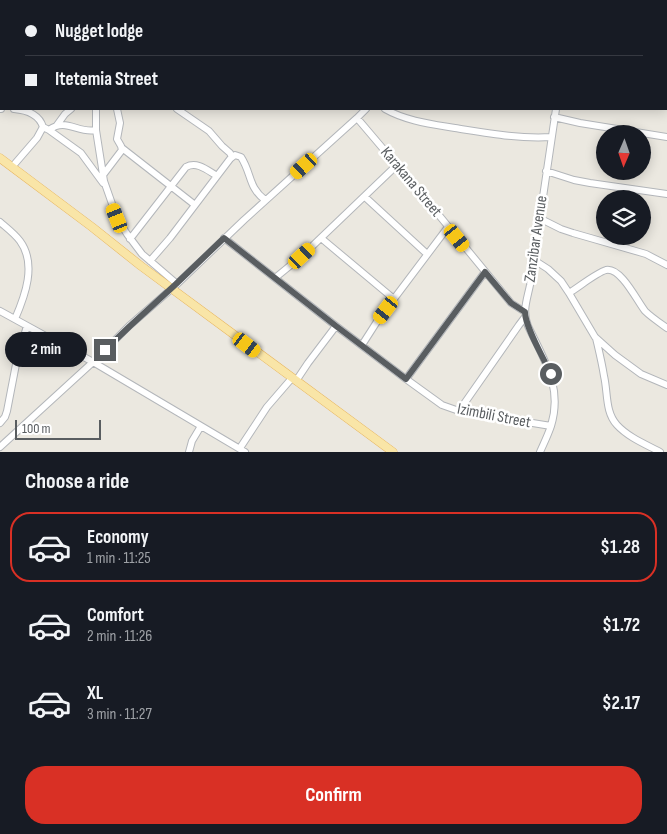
<!DOCTYPE html>
<html lang="en">
<head>
<meta charset="utf-8">
<style>
  :root { --surface:#171b24; --page:#20242c; --text:#f1f3f6; --muted:#9ea1a6; --line:#363941; --accent:#d93025 }
  body { margin:0; font-family:"Sofia Sans Condensed",sans-serif; background:var(--page); color:var(--text); height:100vh; display:flex; flex-direction:column; font-size:19px; white-space:nowrap }
  * { box-sizing:border-box; margin:0 }
  p { font-size:16px; color:var(--muted) }
  .icon { flex:none; width:28px; height:28px; fill:none; stroke:currentColor; stroke-width:2; stroke-linecap:round; stroke-linejoin:round }
  .map { position:relative; height:452px; overflow:hidden }
  .side { display:flex; flex-direction:column; background:var(--surface); flex:1 }
  .side>* { flex:none }
  .guide { position:absolute; left:0px; top:0px; width:668px; height:110px; box-shadow:0 2px 12px #0003; display:grid; align-content:center; height:110px; padding:0 25px; background:var(--surface) }
  .needle { width:32px; rotate:182deg }
  .tools { position:absolute; left:596px; top:125px; display:grid; gap:10px }
  .tools a { display:grid; place-items:center; width:55px; height:55px; border-radius:50%; background:var(--surface); box-shadow:0 2px 12px #0003; font-size:25px }
  .scale { position:absolute; left:15px; bottom:12px; width:86px; box-sizing:border-box; padding-left:5px; border:2px solid #595d60; border-top:0; font-size:14px; line-height:18px; white-space:nowrap; color:#595d60; -webkit-text-stroke:4px #fff; paint-order:stroke }
  .end { position:absolute; width:22px; height:22px; margin:-11px; border:6px solid #595d60; background:#fff; box-shadow:0 0 0 2px #fff }
  .from { border-radius:50% }
  .bubble { position:absolute; height:35px; border-radius:18px; background:var(--surface); box-shadow:0 2px 12px #0003; font-size:16px; font-weight:700; line-height:35px; text-align:center }
  .car { position:absolute; width:15px; height:30px; margin:-15px -8px; border-radius:6px; box-shadow:0 0 4px 1px #0007; background:linear-gradient(#f5c518 24%,#345 0 40%,#f5c518 0 76%,#345 0 86%,#f5c518 0) }
  .guide b { display:flex; align-items:center; gap:18px; height:48px; font-size:19px }
  .guide b+b { border-top:1px solid var(--line) }
  .guide i { width:12px; height:12px; background:var(--text) }
  ul { padding:0; list-style:none }
  li { display:flex; align-items:center; gap:15px; height:70px; margin:0 10px 8px; padding:0 15px; border:2px solid transparent; border-radius:20px }
  li div { flex:1 }
  li b { display:block; font-size:19px }
  li em { font-style:normal; font-weight:700 }
  li.active { border-color:var(--accent) }
  li>.icon { width:45px; height:45px; stroke-width:1.5 }
  h2 { padding:0 25px; font-size:22px; line-height:60px }
  .action { display:flex; gap:10px; margin-top:auto; padding:10px 25px }
  .action a { flex:1; height:58px; border-radius:20px; background:var(--accent); color:#fff; font-size:20px; font-weight:700; line-height:58px; text-align:center }
  .map>svg:first-child { display:block }
  .lines { fill:none; stroke-linecap:round; stroke-linejoin:round }
  .minor-casing { stroke:#b3b6ba; stroke-width:8 }
  .major-casing { stroke:#e7b45d; stroke-width:9 }
  .minor { stroke:#fff; stroke-width:6 }
  .major { stroke:#f9e5a7; stroke-width:8 }
  .route { stroke:#595d60; stroke-width:6 }
  .labels { text-anchor:middle; dominant-baseline:central; stroke-width:5; stroke-linejoin:round; paint-order:stroke }
  .street-label { font-size:16px; fill:#595d60; stroke:#fff }
</style>
</head>
<body>
<div class="map">
<svg width="667" height="452" viewBox="0 0 667 452">
  <rect width="100%" height="100%" fill="#ebe8e0"/>
  <g class="lines">
    <defs>
      <path id="minor" d="M 371,0 L 372,1
        M 50,1 L 51,0
        M 443,1 L 443,0
        M 570,1 L 571,0
        M 0,8 L 1,9
        M 0,20 L 1,18
        M 666,31 L 667,31
        M 0,43 L 1,44
        M 666,83 L 667,84
        M 0,109 L 1,109
        M 96,109 L 96,130 L 104,181 L 117,218 L 127,234 L 142,254 L 177,284
        M 177,109 L 209,131 L 222,146 L 230,153 L 232,157
        M 385,109 C 406,121 431,124 455,128 C 487,133 519,139 551,137
        M 554,117 L 580,123 L 667,137
        M 357,118 L 424,197 L 511,303 L 525,312
        M 57,125 L 65,114 L 71,109
        M 43,127 L 49,130 L 81,153 L 103,183
        M 49,130 C 66,117 78,134 96,130
        M 122,148 L 195,205
        M 12,167 L 37,138 L 43,127 C 39,114 26,110 14,109
        M 546,171 L 574,180 L 590,183 L 667,194
        M 103,175 L 122,150 L 121,146 L 117,139 L 120,123 L 117,109
        M 365,197 L 427,254
        M 539,218 L 561,229 L 573,233 L 646,254 L 667,265
        M 0,222 C 7,228 15,234 20,241 C 37,264 25,296 15,319
        M 224,238 L 336,326 L 406,379 L 442,405 L 459,411 L 551,426
        M 321,238 L 394,299
        M 130,239 L 186,167 C 197,161 207,170 217,176
        M 534,260 L 548,269 L 561,281 L 569,293 L 595,337 L 615,355 L 641,374 L 667,385
        M 150,261 L 170,238 L 230,159 L 235,155 L 241,157 C 252,174 248,187 265,200
        M 275,278 L 302,256 L 397,165
        M 569,293 C 579,287 596,273 606,270 C 621,267 637,301 645,311 C 651,317 660,323 667,328
        M 0,311 L 93,362 L 245,452
        M 596,338 C 599,351 602,363 604,376 C 608,393 605,412 617,425 C 628,437 645,444 660,452
        M 362,345 L 378,320 L 448,227
        M 406,379 L 485,272
        M 296,381 L 308,363 L 336,326
        M 459,411 L 519,325 L 525,317
        M 0,423 L 5,417 L 7,411 L 17,359 L 27,326
        M 0,447 L 93,362 L 129,326 L 177,284 L 244,220 L 357,118 L 366,109
        M 240,448 L 267,407 L 292,378
        M 189,452 L 192,441 L 201,426
        M 540,452 C 544,443 548,435 551,426 C 563,387 544,360 528,326 C 522,311 527,300 530,285 L 556,109"/>
      <path id="major" d="M 0,158 L 92,227 L 141,266 L 393,452"/>
    </defs>
    <use href="#minor" class="minor-casing"/>
    <use href="#major" class="major-casing"/>
    <use href="#minor" class="minor"/>
    <use href="#major" class="major"/>
  </g>
  <g class="lines">
    <path class="route" d="M 105,350 L 130,326 L 176,284 L 224,238 L 336,326 L 406,379 L 485,272 L 511,303 L 525,312 C 525,327 544,359 551,374"/>
  </g>
  <g class="labels">
    <g class="street-label">
      <text transform="translate(411 182) rotate(50)">Karakana Street</text>
      <text transform="translate(536 239) rotate(-82)">Zanzibar Avenue</text>
      <text transform="translate(494 416) rotate(11)">Izimbili Street</text>
    </g>
  </g>
</svg>
<div class="tools">
<a><svg class="needle" viewBox="-14 -14 28 28"><path d="M0-13l5 13h-10z" fill="#e53935"/><path d="M0 13l5-13h-10z" fill="#9ea1a6"/></svg></a>
<a><svg class="icon" aria-label="layers" viewBox="0 0 24 24"><path d="M12 4l9 5-9 5-9-5zM3 14l9 5 9-5"/></svg></a>
</div>
<div class="scale">100 m</div>
<i class="end from" style="left:551px;top:374px"></i>
<i class="end" style="left:105px;top:350px"></i>
<div class="bubble" style="left:5px;top:332px;width:82px">2 min</div>
<i class="car" style="left:304px;top:166px;rotate:228deg"></i>
<i class="car" style="left:117px;top:218px;rotate:338deg"></i>
<i class="car" style="left:457px;top:238px;rotate:141deg"></i>
<i class="car" style="left:302px;top:256px;rotate:47deg"></i>
<i class="car" style="left:386px;top:310px;rotate:217deg"></i>
<i class="car" style="left:247px;top:345px;rotate:127deg"></i>
<div class="guide">
<b><i class="from"></i>Nugget lodge</b>
<b><i></i>Itetemia Street</b>
</div>
</div>
<section class="side">
<h2>Choose a ride</h2>
<ul>
<li class="active"><svg class="icon" aria-label="car" viewBox="0 0 24 24"><path d="M5 17H2v-5l4-1 3-4h7l3 4 3 1v5h-3M9 17h6M6 11h13"/><circle cx="7" cy="17" r="2"/><circle cx="17" cy="17" r="2"/></svg><div><b>Economy</b><p>1 min · 11:25</p></div><em>$1.28</em></li>
<li><svg class="icon" aria-label="car" viewBox="0 0 24 24"><path d="M5 17H2v-5l4-1 3-4h7l3 4 3 1v5h-3M9 17h6M6 11h13"/><circle cx="7" cy="17" r="2"/><circle cx="17" cy="17" r="2"/></svg><div><b>Comfort</b><p>2 min · 11:26</p></div><em>$1.72</em></li>
<li><svg class="icon" aria-label="car" viewBox="0 0 24 24"><path d="M5 17H2v-5l4-1 3-4h7l3 4 3 1v5h-3M9 17h6M6 11h13"/><circle cx="7" cy="17" r="2"/><circle cx="17" cy="17" r="2"/></svg><div><b>XL</b><p>3 min · 11:27</p></div><em>$2.17</em></li>
</ul>
<div class="action"><a>Confirm</a></div>
</section>
</body>
</html>
